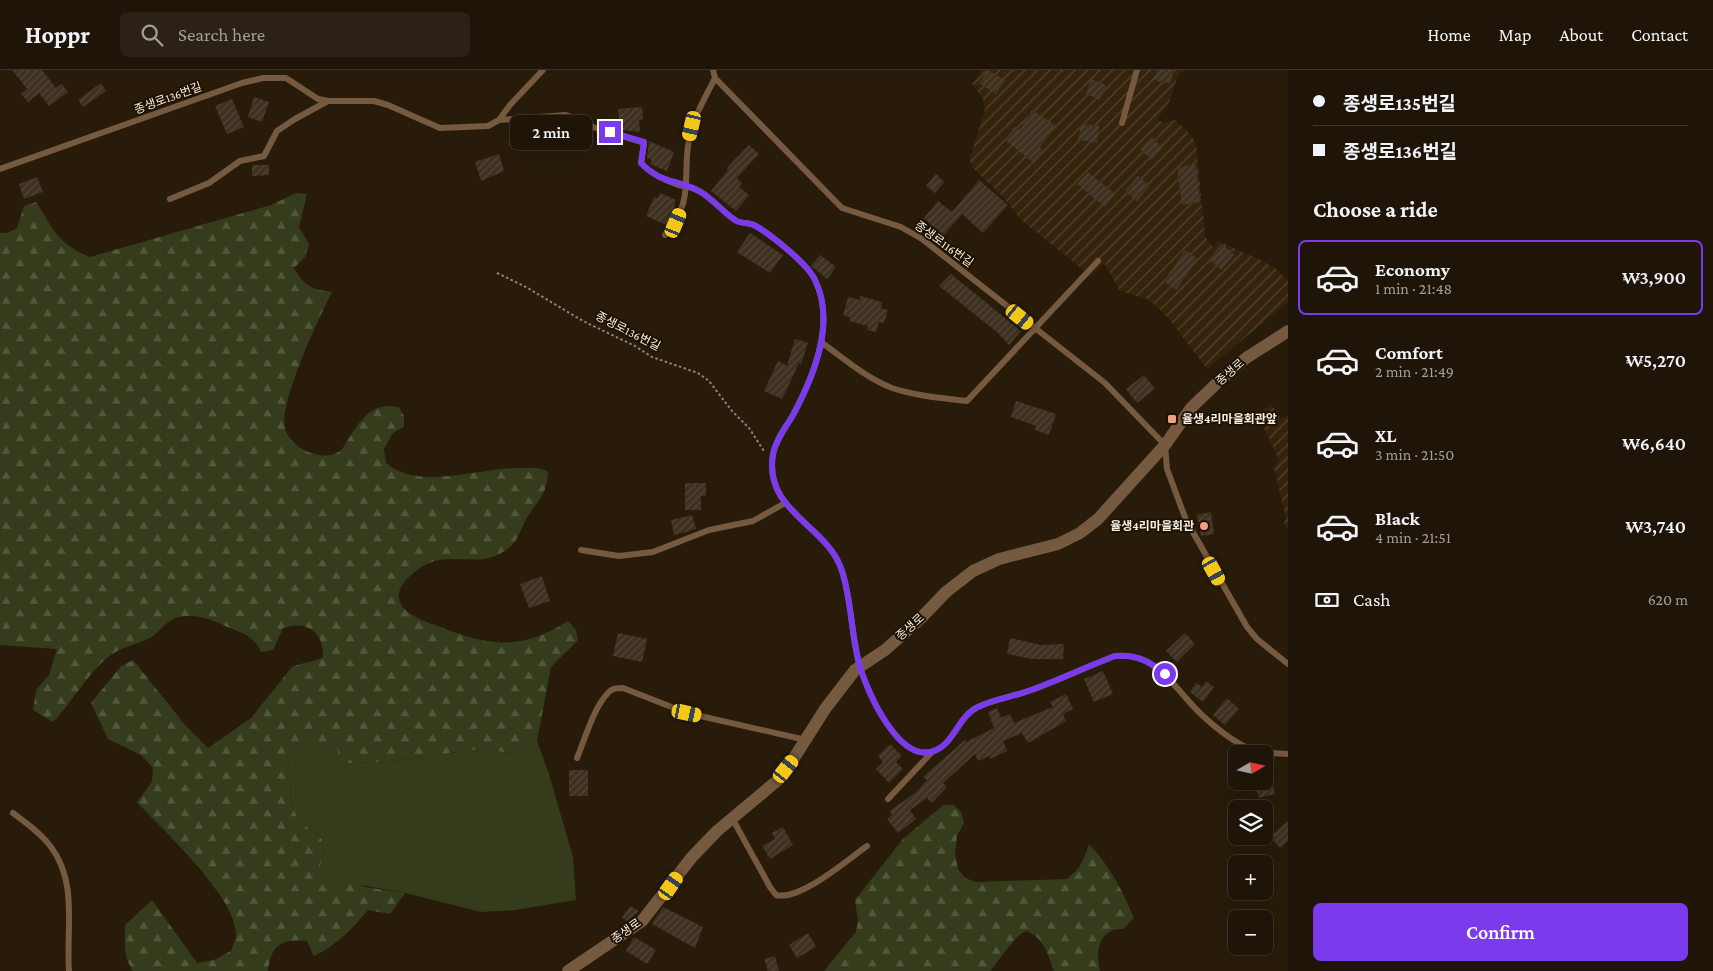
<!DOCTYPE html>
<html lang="en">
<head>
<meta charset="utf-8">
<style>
  :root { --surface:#1e1408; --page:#2b2116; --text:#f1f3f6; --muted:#a19e9c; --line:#3c3329; --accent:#7c3aed }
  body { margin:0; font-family:"Crimson Pro","Noto Sans KR",serif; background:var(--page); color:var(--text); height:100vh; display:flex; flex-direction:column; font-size:19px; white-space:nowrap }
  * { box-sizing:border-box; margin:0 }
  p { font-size:16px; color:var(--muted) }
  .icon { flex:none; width:28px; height:28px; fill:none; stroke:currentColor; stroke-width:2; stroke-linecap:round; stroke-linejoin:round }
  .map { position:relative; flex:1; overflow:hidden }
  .side { display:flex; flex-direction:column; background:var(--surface); width:425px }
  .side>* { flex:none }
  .hud { display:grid; align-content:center; height:110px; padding:0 25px; background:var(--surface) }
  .needle { width:32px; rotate:81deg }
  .buttons { position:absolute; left:1228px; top:675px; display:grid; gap:10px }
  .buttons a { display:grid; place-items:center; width:45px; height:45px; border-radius:8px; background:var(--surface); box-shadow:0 5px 20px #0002,0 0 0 1px var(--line); font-size:25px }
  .end { position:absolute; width:22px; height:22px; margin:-11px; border:6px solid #7c3aed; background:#fff; box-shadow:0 0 0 2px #fff }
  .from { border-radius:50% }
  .bubble { position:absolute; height:35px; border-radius:8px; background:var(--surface); box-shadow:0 5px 20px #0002,0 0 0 1px var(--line); font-size:16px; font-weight:600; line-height:35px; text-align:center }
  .car { position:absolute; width:15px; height:30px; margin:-15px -8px; border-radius:6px; box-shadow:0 0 4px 1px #0007; background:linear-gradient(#f5c518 24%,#345 0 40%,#f5c518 0 76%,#345 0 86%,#f5c518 0) }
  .hud b { display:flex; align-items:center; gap:18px; height:48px; font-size:19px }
  .hud b+b { border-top:1px solid var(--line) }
  .hud i { width:12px; height:12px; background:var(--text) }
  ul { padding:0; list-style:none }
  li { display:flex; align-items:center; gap:15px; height:75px; margin:0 10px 8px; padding:0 15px; border:2px solid transparent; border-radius:8px }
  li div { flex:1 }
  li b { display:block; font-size:19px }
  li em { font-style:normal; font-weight:600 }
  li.active { border-color:var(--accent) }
  li>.icon { width:45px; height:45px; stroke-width:1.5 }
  h2 { padding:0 25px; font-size:22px; line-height:60px }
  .pay { display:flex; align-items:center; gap:12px; height:55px; padding:0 25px; font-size:19px }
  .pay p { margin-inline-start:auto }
  .primary-button { display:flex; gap:10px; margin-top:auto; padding:10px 25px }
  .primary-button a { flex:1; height:58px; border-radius:8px; background:var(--accent); color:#fff; font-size:20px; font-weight:600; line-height:58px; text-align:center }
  header { display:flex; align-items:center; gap:30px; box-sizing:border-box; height:70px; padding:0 25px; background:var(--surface); border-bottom:1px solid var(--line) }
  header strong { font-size:24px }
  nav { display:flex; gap:28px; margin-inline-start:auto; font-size:18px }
  .search { width:350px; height:45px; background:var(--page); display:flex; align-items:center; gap:12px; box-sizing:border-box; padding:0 18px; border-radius:8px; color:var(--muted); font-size:19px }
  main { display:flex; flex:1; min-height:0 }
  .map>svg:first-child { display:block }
  .industrial { fill:url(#industrial-furrows) }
  .forest { fill:url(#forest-firs) }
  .park { fill:#343c1b }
  .building { fill:url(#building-hatch) }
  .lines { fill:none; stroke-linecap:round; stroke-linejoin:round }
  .path { stroke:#8f8476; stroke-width:2; stroke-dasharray:2.5 2.5; stroke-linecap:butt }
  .service { stroke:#755a3f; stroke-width:6 }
  .minor { stroke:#755a3f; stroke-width:12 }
  .route { stroke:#7c3aed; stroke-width:6 }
  .poi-dot { fill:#f2a07f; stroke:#1e1203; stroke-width:2 }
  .labels { text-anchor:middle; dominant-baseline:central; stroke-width:4; stroke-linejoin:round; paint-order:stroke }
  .street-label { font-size:12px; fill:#f7eee3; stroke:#1e1203 }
  .poi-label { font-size:12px; font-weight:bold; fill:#f7eee3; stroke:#1e1203; text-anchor:start }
</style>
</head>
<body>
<header>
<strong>Hoppr</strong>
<div class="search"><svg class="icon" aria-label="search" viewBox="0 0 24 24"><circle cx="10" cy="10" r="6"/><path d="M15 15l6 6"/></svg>Search here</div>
<nav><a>Home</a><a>Map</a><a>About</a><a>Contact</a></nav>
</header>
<main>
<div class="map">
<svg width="1288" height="901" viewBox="0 0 1288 901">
  <defs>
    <pattern id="industrial-furrows" width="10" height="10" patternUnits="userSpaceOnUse" patternTransform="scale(1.25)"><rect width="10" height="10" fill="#35230c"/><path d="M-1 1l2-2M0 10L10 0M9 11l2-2" fill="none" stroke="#53432f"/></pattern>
    <pattern id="forest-firs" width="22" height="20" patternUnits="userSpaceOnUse" patternTransform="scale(1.25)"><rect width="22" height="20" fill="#343c1b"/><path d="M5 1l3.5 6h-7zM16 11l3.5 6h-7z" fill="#52583c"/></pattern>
    <pattern id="building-hatch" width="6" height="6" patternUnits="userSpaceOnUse" patternTransform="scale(1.25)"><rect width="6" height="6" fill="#3f3120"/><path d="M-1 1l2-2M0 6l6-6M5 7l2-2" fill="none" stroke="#524536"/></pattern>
  </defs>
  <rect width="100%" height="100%" fill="#281b0a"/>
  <path class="industrial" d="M 982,0 L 1184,0 L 1178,5 L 1169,33 L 1157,49 L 1162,52 L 1176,50 L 1191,65 L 1196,73 L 1205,166 L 1213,177 L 1218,171 L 1259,189 L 1275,198 L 1288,210 L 1288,232 L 1207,299 L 1169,249 L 1156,236 L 1147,229 L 1120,221 L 1104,193 L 1091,206 L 1021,150 L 1004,128 L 971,96 L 970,89 L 985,39 L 983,29 L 972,14 Z
    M 1271,334 L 1281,349 L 1288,345 L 1288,459 L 1284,452 L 1286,448 L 1274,398 L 1279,390 L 1258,345 Z"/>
  <path class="forest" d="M 296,123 L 307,124 L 299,157 L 309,174 L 305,187 L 294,198 C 303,215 313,220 332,222 C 319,248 279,332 285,358 C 289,377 323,394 340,381 C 344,378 346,372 349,368 C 362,348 373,332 399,337 L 404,346 L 404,357 L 393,363 L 384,379 L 386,393 C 419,421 478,398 518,398 C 530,398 539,396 548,402 C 547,424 539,429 528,446 C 520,458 520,471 506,480 C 473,503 445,473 411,505 C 406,509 400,516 399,523 C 396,541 421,550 435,555 C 488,576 519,582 568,551 L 576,560 L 578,570 L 551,597 L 537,671 L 509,683 L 482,679 L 392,691 L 341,694 L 287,685 L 291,708 L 290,732 L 299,750 L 322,769 L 325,782 L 320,797 L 365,817 L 405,823 L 390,844 L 368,840 C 352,859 337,875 314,886 L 307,871 C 282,869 271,874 268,901 L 133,901 C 123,887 125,872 125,855 L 152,830 L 197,893 L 214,890 L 231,881 C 232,877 235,871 236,867 C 239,828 162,760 137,732 L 152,712 L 153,698 L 141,685 L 108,669 L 91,633 L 121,596 L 133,590 L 186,656 L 208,678 L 251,648 L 292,597 C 302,592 313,593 323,587 C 324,561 306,550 283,558 L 273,580 L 261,582 C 255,566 240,562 225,556 C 209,548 183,540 167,553 C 161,558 157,564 150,568 C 138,574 125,576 114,583 C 93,595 72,633 53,652 L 33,640 L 36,620 L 49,605 L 57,579 L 0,575 L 0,163 L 7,163 L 17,158 L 24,136 L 36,132 C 54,160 57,173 90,187 L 271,135 Z
    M 943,735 L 954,735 L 961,742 L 964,753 L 957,766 L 955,784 L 958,799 L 965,808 L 976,812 L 1067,809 C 1080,799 1084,790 1089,774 C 1110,796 1122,820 1134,848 L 1123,859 C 1099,858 1095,881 1100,901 L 1054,901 C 1048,885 1044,867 1026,861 C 1013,867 1001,889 990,901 L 824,901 L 856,862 L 858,851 L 855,830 L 903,769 Z"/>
  <path class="park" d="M 537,671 L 549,704 L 573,787 L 576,830 L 515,840 L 481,842 L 406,823 L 326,809 L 320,797 L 325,782 L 322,769 L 299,750 L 290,732 L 291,708 L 287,685 L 295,673 L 336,674 L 341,694 L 392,691 L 482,679 L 509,683 Z"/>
  <path class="building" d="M 12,0 L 42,0 L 56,18 L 62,14 L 68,22 L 49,36 L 39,23 L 28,32 L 21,24 L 27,19 Z
    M 988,0 L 1005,10 L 996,24 L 979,13 Z
    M 1157,0 L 1174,0 L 1170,14 L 1154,10 Z
    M 1091,9 L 1106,15 L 1100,30 L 1086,24 Z
    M 101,13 L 106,21 L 83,37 L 78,30 Z
    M 254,27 L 269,32 L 262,52 L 248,47 Z
    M 232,29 L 244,57 L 227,64 L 215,36 Z
    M 642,37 L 643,49 L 639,50 L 640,62 L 620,60 L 618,39 Z
    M 1032,40 L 1055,55 L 1040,77 L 1043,80 L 1034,93 L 1005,70 L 1015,57 L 1020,60 Z
    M 1081,54 L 1099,56 L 1097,73 L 1078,70 Z
    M 512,55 L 533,59 L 529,79 L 508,75 Z
    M 1151,67 L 1163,78 L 1152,90 L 1140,79 Z
    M 649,71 L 674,82 L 667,101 L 650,94 L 652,90 L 647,88 Z
    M 749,75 L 759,84 L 737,108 L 742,113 L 739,117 L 749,125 L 736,141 L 711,121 L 728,100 L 727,98 Z
    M 499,84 L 504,101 L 481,111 L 475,92 Z
    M 252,95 L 269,95 L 269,105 L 252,106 Z
    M 1196,95 L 1200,132 L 1182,135 L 1177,97 Z
    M 1088,102 L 1115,124 L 1105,137 L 1077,114 Z
    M 936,104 L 944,112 L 935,123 L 926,116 Z
    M 1138,106 L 1150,116 L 1137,131 L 1125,121 Z
    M 37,107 L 43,122 L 24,129 L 19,114 Z
    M 979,110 L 1008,135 L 983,163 L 962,144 L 943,166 L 924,148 L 938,131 L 952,142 Z
    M 660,123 L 676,130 L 674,137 L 676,139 L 666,155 L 646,146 L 654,127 L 658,128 Z
    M 750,163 L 783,185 L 770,203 L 737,182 Z
    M 1221,174 L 1234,184 L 1222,200 L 1209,190 Z
    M 1185,180 L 1198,189 L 1176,220 L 1164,211 Z
    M 820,185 L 836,197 L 827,209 L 811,196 Z
    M 951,204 L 1021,261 L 1009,275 L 998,263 L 939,216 Z
    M 860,226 L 882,232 L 881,238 L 888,240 L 884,253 L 879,252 L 876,262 L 867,260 L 868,256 L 849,251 L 850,247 L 843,245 L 848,227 L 860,230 Z
    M 795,269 L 808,273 L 801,294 L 799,293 L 782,329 L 764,321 L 778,291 L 787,296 Z
    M 1144,305 L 1155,319 L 1137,333 L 1126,319 Z
    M 1016,331 L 1056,344 L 1049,365 L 1035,360 L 1036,356 L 1011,347 Z
    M 685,413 L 706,413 L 706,426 L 701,426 L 701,440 L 685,440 Z
    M 1211,442 L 1214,464 L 1201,466 L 1197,445 Z
    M 692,445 L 696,459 L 674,465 L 671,450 Z
    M 542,506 L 550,531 L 529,538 L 520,514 Z
    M 618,563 L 647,569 L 642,592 L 613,586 Z
    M 1185,563 L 1195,574 L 1177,592 L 1166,581 Z
    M 1010,568 L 1041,575 L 1064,574 L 1063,589 L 1032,589 L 1007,584 Z
    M 1103,601 L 1113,624 L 1094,632 L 1084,609 Z
    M 1206,611 L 1214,617 L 1203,632 L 1190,622 L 1196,613 L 1202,617 Z
    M 1066,624 L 1073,639 L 1063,644 L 1066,651 L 1028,673 L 1022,663 L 1003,671 L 1007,681 L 990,689 L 989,686 L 978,691 L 975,684 L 943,713 L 947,717 L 932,733 L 927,728 L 910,740 L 916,749 L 898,763 L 887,749 L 892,745 L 890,741 L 916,722 L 927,710 L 923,707 L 965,670 L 966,672 L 994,658 L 988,642 L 997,638 L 1001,648 L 1010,644 L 1014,653 L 1053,637 L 1050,632 Z
    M 1227,628 L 1239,639 L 1225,655 L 1213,645 Z
    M 890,674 L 902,686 L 896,692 L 903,699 L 889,713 L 876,699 L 883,692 L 878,686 Z
    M 569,700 L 588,700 L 588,726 L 569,726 Z
    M 1272,711 L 1275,724 L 1259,728 L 1255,715 Z
    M 1288,751 L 1288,771 L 1280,778 L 1270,767 Z
    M 783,757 L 793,775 L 770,789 L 762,776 L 775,769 L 772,763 Z
    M 630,836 L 639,841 L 627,851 L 622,848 Z
    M 663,837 L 703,857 L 695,878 L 652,854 Z
    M 808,863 L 816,877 L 797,888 L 789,875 Z
    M 634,867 L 656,880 L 647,894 L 626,881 Z
    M 775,886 L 779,901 L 768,901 L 764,889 Z"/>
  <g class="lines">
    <path class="path" d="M 497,203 L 526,217 L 583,251 L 635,276 L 652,287 L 698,303 L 709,311 L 732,341 L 749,358 L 764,381"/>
    <path class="service" d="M 713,0 L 715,8 L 842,138 L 901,157 L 922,169 L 1105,313 L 1165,375 L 1167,399 L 1186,450 L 1247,557 L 1257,569 L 1288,594
      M 499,50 L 510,35 L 543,0
      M 1122,53 L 1137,0
      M 0,99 L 242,13 L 263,8 L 286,8 L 318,29 L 328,31 L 374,31 L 388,35 L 440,58 L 488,56 L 499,50 L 566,45 L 593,57 L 644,73 L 641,93 C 651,104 664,110 678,115 C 684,116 691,117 697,120 C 712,127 721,141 735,150 C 740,154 748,152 754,155 C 769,163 808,194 815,210 C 836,252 814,306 793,345 C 786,357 776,369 773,384 C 763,442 828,455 842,501 C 852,532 851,566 860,597 C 868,623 899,694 934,681 C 955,673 958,646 978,637 C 995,629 1016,626 1034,619 C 1062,609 1088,596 1115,586 C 1160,582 1174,620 1203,646 C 1216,658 1234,672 1250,679 C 1261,684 1276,683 1288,684
      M 170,129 L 209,113 L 240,91 L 264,86 L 277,61 L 295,49 L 328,31
      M 665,165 C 695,131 682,108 689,69 C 693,48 705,28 715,8
      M 821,272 C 843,288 866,308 892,318 C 916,326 942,328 967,331 L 1098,191
      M 581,480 L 619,486 L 653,482 L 709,460 L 753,451 L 785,433
      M 577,688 C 585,669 594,637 608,623 C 612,618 617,618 623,618 L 687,643 L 806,670
      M 888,729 L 933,681
      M 13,743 C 26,753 41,763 51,777 C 78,813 66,859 69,901
      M 732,748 L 770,817 L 776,825 C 800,831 847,790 867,776"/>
    <path class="minor" d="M 568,901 L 642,851 L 692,787 L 717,761 L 778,710 L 794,688 L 825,639 L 855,600 L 885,580 L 921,548 L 946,522 L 973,501 L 999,489 L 1058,474 L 1080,463 L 1098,449 L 1165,375 L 1191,338 L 1218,312 L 1246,288 L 1288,261"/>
  </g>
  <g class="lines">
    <path class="route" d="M 610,62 L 644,72 L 641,93 C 661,114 676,109 697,120 C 712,127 721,141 735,150 C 740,154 748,152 754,155 C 769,163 808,194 815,210 C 836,253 814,306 793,345 C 786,357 776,369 773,384 C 763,442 828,455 842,501 C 852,532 851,566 860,597 C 868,623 899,694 934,681 C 955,673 958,646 978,637 C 995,629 1016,626 1034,619 C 1061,609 1088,596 1115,586 C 1136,584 1149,591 1165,604"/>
  </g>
  <g class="poi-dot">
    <rect x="1167" y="344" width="10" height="10" rx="2.5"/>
    <circle cx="1204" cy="456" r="5"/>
  </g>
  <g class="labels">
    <g class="street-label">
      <text transform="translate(168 28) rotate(-20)">종생로136번길</text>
      <text transform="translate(944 174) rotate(36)">종생로116번길</text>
      <text transform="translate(628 261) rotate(27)">종생로136번길</text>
      <text transform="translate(1230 302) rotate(-41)">종생로</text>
      <text transform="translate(910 557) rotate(-42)">종생로</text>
      <text transform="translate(626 861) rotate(-35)">종생로</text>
    </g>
    <g class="poi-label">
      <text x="1182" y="349">율생4리마을회관앞</text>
      <text x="1194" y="456" text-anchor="end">율생4리마을회관</text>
    </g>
  </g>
</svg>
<div class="buttons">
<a><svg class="needle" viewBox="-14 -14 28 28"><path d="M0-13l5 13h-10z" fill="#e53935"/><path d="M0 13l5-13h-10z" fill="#a19e9c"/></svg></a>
<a><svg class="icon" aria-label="layers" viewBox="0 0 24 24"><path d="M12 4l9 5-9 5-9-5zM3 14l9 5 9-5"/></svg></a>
<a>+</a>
<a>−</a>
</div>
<i class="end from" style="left:1165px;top:604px"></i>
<i class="end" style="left:610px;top:62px"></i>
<div class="bubble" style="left:510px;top:45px;width:82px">2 min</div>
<i class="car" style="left:692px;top:56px;rotate:193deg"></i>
<i class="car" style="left:676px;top:153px;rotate:23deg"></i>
<i class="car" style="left:1020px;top:247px;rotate:129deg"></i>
<i class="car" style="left:1214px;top:501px;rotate:151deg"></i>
<i class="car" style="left:687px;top:643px;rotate:102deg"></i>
<i class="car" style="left:786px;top:699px;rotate:38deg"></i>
<i class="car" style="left:671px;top:816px;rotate:35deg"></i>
</div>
<section class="side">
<div class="hud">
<b><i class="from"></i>종생로135번길</b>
<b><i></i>종생로136번길</b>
</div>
<h2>Choose a ride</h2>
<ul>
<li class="active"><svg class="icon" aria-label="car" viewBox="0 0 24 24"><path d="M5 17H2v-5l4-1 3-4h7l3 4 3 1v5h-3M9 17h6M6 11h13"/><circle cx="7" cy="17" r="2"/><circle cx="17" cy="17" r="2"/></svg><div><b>Economy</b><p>1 min · 21:48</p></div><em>₩3,900</em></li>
<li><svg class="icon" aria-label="car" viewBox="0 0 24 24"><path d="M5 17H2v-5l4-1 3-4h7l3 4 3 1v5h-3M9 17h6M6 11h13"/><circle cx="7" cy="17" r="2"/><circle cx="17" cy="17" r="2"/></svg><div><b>Comfort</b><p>2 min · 21:49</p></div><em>₩5,270</em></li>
<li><svg class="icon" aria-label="car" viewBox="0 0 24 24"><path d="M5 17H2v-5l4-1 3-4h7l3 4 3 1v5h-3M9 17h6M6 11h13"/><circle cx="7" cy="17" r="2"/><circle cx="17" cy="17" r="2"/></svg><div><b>XL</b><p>3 min · 21:50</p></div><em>₩6,640</em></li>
<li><svg class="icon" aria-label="car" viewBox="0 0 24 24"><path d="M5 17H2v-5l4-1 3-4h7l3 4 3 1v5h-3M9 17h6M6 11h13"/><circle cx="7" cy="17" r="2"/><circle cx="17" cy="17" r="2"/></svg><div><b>Black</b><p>4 min · 21:51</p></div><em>₩3,740</em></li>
</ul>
<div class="pay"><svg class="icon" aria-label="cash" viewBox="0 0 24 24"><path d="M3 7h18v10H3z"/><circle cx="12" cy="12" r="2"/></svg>Cash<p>620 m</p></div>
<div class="primary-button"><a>Confirm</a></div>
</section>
</main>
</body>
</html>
